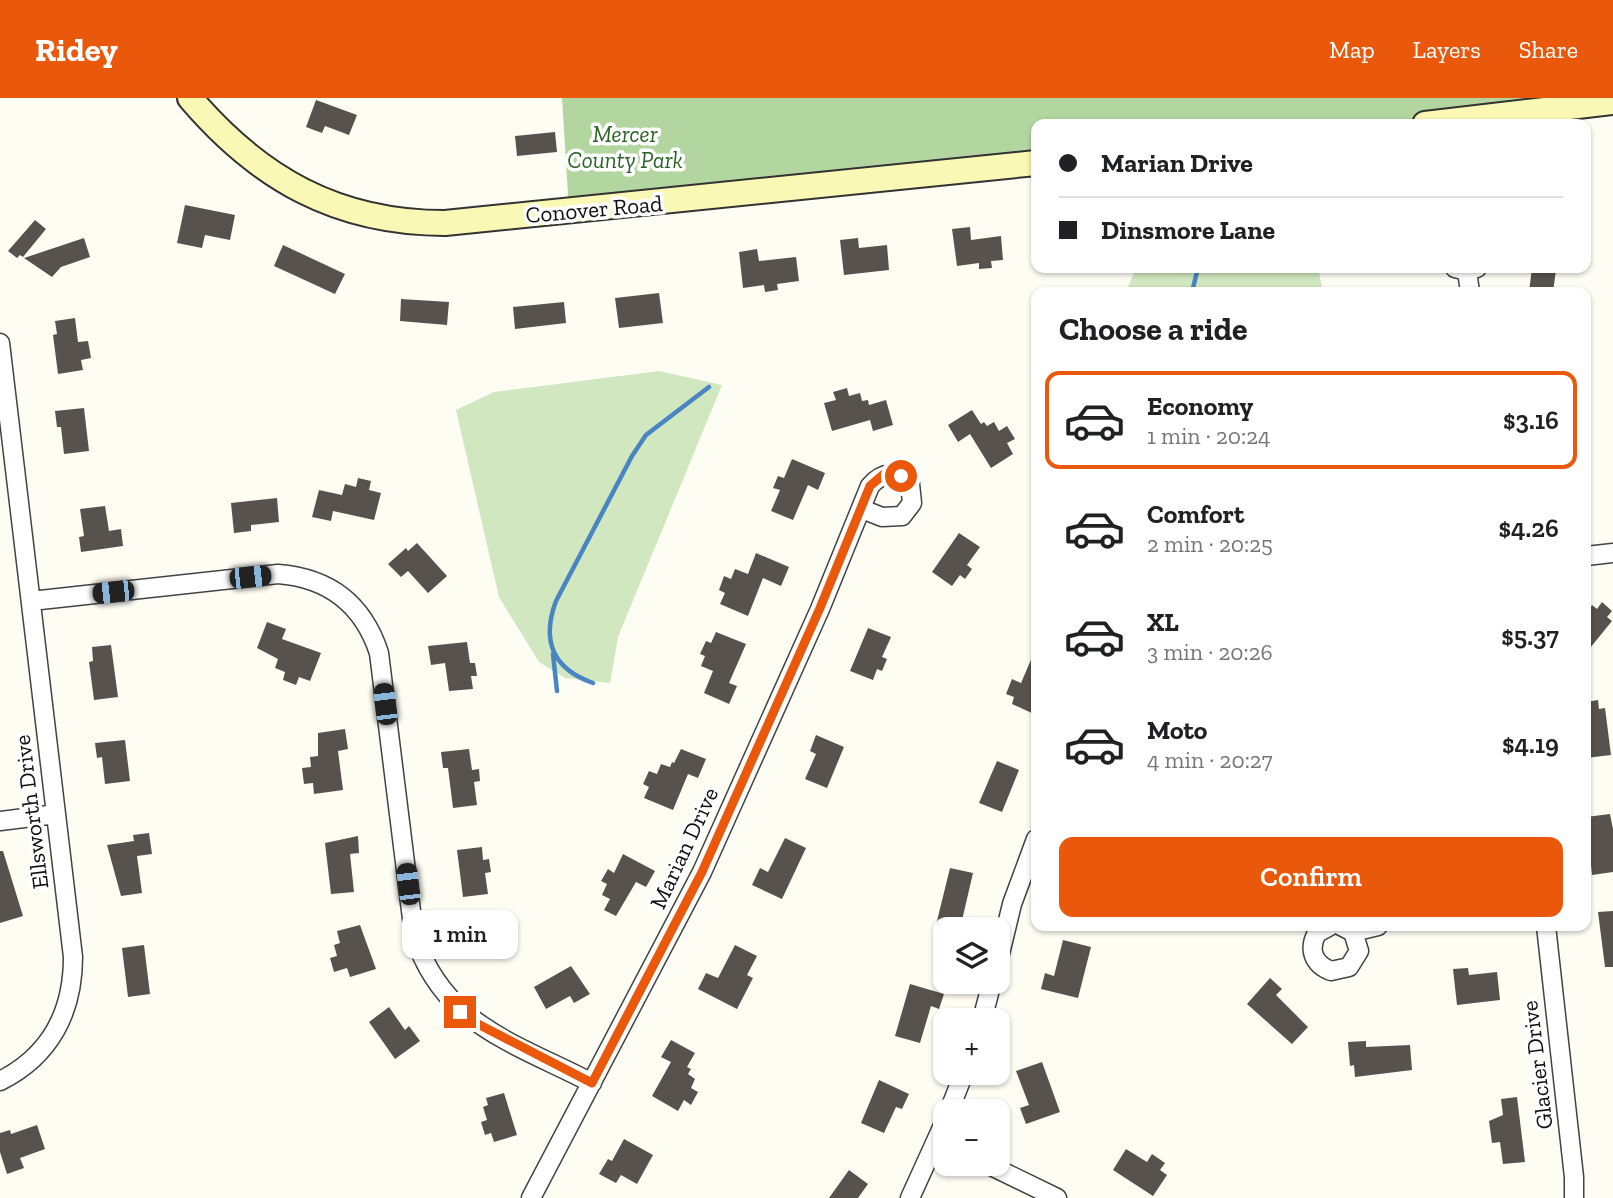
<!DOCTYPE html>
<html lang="en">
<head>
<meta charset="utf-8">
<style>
  :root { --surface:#fff; --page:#f2f2f2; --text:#202124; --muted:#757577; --line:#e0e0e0; --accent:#ea580c }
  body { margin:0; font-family:"Zilla Slab",serif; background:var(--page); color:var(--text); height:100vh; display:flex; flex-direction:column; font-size:26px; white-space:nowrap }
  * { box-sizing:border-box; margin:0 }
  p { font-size:23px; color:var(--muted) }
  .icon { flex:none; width:38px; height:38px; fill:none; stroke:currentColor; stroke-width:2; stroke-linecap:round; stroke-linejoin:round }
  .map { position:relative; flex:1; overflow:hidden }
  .panel { position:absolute; left:1031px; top:189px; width:560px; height:644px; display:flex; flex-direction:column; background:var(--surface); border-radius:14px; box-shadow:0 2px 5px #0004 }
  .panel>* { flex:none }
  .guide { position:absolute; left:1031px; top:21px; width:560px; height:154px; border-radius:14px; box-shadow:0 2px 5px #0004; display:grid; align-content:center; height:154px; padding:0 28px; background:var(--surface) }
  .controls { position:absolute; left:933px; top:819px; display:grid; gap:14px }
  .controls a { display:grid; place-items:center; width:77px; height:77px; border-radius:14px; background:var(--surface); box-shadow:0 2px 5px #0004; font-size:35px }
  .end { position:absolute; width:32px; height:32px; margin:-16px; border:9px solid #ea580c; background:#fff; box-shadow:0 0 0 4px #fff }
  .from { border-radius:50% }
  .bubble { position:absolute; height:49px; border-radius:14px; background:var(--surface); box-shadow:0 2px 5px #0004; font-size:23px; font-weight:600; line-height:49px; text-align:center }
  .car { position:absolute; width:21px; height:42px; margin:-21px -10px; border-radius:9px; box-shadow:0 0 5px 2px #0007; background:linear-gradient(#222 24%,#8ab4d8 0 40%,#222 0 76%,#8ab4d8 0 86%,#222 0) }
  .guide b { display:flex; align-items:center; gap:24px; height:66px; font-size:26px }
  .guide b+b { border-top:2px solid var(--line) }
  .guide i { width:18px; height:18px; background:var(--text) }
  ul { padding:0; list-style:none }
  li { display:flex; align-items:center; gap:21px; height:98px; margin:0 14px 10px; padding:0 14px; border:4px solid transparent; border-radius:14px }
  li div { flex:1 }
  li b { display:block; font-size:26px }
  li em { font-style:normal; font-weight:600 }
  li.selected { border-color:var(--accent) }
  li>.icon { width:63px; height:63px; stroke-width:1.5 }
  h2 { padding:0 28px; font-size:32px; line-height:84px }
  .cta { display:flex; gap:14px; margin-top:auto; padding:14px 28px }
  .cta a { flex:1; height:80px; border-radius:14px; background:var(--accent); color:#fff; font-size:28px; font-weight:600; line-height:80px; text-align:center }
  header { display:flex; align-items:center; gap:42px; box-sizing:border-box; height:98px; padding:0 35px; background:var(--accent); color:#fff }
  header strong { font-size:33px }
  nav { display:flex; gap:38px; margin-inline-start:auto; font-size:24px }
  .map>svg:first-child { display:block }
  .green { fill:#d0e7bf }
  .forest { fill:#b3d6a0 }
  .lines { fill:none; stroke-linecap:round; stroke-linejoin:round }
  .stream { stroke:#4985c3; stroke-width:4.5 }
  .building { fill:#58524d }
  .street-casing { stroke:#434343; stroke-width:21 }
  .secondary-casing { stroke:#323232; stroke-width:28 }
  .street { stroke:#fff; stroke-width:18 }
  .secondary { stroke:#f9f8b4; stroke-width:24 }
  .route { stroke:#ea580c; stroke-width:9 }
  .labels { text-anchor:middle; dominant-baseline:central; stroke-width:7; stroke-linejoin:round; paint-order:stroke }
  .park-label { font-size:23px; font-style:italic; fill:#2b6325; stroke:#fff }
  .street-label { font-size:23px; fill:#101010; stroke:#fff }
</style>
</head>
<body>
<header>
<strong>Ridey</strong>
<nav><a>Map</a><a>Layers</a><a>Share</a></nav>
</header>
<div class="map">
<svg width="1613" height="1100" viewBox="0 0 1613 1100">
  <rect width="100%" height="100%" fill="#fefdf4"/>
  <path class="green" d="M 1136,170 L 1318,170 L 1323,194 L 1126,194 Z
    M 659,273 L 722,287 L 618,539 L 610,585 L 565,580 L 539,564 L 499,499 L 456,312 L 494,294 Z"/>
  <path class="forest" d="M 562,0 L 1562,0 L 1383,26 L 1036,26 L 1036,65 L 569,112 Z"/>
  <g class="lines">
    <path class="stream" d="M 1192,194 L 1198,170
      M 553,556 L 557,593
      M 593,585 C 553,571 541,543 556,503 L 632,358 L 646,337 L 709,289"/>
  </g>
  <path class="building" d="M 316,2 L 357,17 L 349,37 L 325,28 L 322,35 L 306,29 Z
    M 555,34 L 557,54 L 517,58 L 515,38 Z
    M 185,107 L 235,117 L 230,142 L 205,137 L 202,150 L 177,145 Z
    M 35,122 L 46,131 L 23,159 L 20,157 L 17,160 L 8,153 Z
    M 970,129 L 971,142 L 1001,138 L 1003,162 L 991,163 L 992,170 L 979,171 L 979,165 L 957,168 L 952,131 Z
    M 84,140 L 90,159 L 61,169 L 52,179 L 24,160 Z
    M 858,140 L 859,150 L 887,147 L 889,172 L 844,177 L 840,142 Z
    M 283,147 L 345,176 L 335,196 L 274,168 Z
    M 757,151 L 759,163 L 796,159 L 799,183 L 777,186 L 778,192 L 765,194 L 764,187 L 743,190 L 739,154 Z
    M 1532,170 L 1556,172 L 1553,194 L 1529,194 Z
    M 659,195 L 663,225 L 619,230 L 615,200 Z
    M 401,201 L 449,204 L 447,227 L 400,223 Z
    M 564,204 L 566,225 L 515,231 L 513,209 Z
    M 75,220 L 78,244 L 88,243 L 91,260 L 81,262 L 83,272 L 58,276 L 53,237 L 57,236 L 55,223 Z
    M 847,290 L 849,298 L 860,295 L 862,303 L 868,302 L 869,307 L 886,302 L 893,327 L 873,333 L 870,322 L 832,333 L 824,305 L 836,302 L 833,294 Z
    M 84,310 L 89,353 L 64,356 L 61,329 L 57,329 L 55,313 Z
    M 972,312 L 981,326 L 984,324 L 987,328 L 994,324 L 999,333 L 1007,328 L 1015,341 L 1007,345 L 1013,356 L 991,370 L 970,336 L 958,344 L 948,327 Z
    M 792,361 L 825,375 L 818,392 L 808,387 L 793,422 L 771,413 L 780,392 L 773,390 L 778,378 L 784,380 Z
    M 358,380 L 371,383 L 369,392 L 381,395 L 374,422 L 333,413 L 331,423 L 312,419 L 319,392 L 342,397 L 345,386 L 356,389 Z
    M 277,400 L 279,424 L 251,427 L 251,433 L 234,435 L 231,405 Z
    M 105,408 L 109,433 L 121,431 L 123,448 L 81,454 L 79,439 L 84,438 L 80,411 Z
    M 959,435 L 980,449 L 967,467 L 972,471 L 965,481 L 960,477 L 952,488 L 932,474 Z
    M 417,445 L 447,478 L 428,495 L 408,473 L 401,479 L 388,466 L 406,450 L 408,453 Z
    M 756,455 L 789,469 L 781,488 L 763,480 L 748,518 L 720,506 L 725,495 L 719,492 L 724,478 L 731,481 L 735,471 L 748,476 Z
    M 1602,504 L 1612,513 L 1607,519 L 1612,523 L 1586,555 L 1586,515 L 1592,507 L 1597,511 Z
    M 267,524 L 286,531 L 282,541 L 321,555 L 310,583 L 299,579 L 296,587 L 283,582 L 285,574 L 275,570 L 278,561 L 257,550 Z
    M 868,530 L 891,539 L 882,559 L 887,561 L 882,573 L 877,571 L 873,582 L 850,573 Z
    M 716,534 L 746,546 L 729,585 L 737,588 L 729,606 L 704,595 L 713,573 L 701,568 L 705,558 L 700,556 L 706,543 L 711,545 Z
    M 467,544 L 470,565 L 475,565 L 477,578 L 471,578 L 473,591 L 449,593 L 445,565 L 431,567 L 428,548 Z
    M 111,547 L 118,599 L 94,602 L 89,564 L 93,563 L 92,549 Z
    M 1036,550 L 1036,617 L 1012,606 L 1014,599 L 1006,596 L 1012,581 L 1021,585 Z
    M 1598,602 L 1599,611 L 1605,610 L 1611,657 L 1586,660 L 1586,604 Z
    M 345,631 L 348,651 L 338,653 L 343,692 L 314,696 L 313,685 L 304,686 L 302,670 L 311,669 L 310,659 L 318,658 L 318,635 Z
    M 816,637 L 844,649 L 827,690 L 805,681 L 816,656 L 810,653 Z
    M 125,642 L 130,683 L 105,686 L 102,659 L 97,660 L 95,645 Z
    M 469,651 L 472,672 L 479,671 L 480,683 L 474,684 L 477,707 L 453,710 L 448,670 L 443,670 L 441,654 Z
    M 681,651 L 706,661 L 698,680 L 688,676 L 673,712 L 644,700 L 649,689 L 643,686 L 649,673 L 657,676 L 661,666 L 670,669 L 672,664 L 674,665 Z
    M 997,663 L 1019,672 L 1002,714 L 979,705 Z
    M 1610,716 L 1613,731 L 1613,774 L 1592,777 L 1586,719 Z
    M 149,735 L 152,756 L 137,758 L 142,795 L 121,798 L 107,747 L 134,743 L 133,737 Z
    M 358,738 L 359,755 L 350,756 L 354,794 L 331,796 L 325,745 Z
    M 785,740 L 806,750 L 782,801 L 752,787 L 760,770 L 768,774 Z
    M 482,749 L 483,762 L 489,761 L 491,774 L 485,775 L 488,796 L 463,799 L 457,752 Z
    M 0,753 L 3,753 L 23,818 L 0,825 Z
    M 623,756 L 655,773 L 646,789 L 636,784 L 616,818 L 604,812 L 610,801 L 602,797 L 607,786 L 601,783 L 608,771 L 614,775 Z
    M 950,770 L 973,775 L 960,831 L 936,827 Z
    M 1613,813 L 1613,869 L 1605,869 L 1598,814 Z
    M 360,827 L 376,871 L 350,879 L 347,870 L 334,874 L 330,860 L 337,858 L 334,847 L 340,845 L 337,833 Z
    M 1063,842 L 1091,849 L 1078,900 L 1041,891 L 1045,875 L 1054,878 Z
    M 144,847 L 150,896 L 128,899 L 122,850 Z
    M 735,847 L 757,858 L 747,877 L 753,880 L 737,911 L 698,891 L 706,875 L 718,880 Z
    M 571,868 L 590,896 L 574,905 L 570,898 L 546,911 L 534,889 Z
    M 1468,870 L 1469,877 L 1497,874 L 1500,902 L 1457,907 L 1453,871 Z
    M 1270,880 L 1282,891 L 1276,897 L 1308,929 L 1292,946 L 1247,906 Z
    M 910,886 L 944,896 L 939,911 L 931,908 L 920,945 L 895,938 Z
    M 389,909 L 405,932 L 409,928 L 420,943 L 395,961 L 369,924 Z
    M 671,942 L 695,955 L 687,969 L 691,971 L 688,976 L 695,981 L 691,990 L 698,994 L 691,1007 L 684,1002 L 678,1013 L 652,998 L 671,964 L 661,959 Z
    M 1366,943 L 1366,949 L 1410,947 L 1412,972 L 1355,979 L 1354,967 L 1350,968 L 1348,944 Z
    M 1042,964 L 1060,1014 L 1026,1026 L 1020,1010 L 1029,1007 L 1016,973 Z
    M 879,982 L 909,996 L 902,1011 L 896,1009 L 884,1035 L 861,1025 Z
    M 504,995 L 517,1037 L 494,1044 L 491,1035 L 485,1037 L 481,1024 L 487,1022 L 483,1009 L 488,1007 L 486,1000 Z
    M 1517,999 L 1525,1064 L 1503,1066 L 1500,1044 L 1492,1045 L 1489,1023 L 1503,1017 L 1501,1001 Z
    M 37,1027 L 45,1051 L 20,1060 L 24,1070 L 7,1076 L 0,1054 L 0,1035 L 10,1032 L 11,1036 Z
    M 624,1041 L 653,1057 L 637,1086 L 621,1077 L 616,1085 L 599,1076 L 608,1061 L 612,1063 Z
    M 1126,1051 L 1147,1064 L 1152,1056 L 1165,1065 L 1160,1072 L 1167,1077 L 1153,1098 L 1113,1072 Z
    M 849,1072 L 868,1086 L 858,1100 L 829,1100 Z"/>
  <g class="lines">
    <defs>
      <path id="street" d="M 1455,170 L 1467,173 L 1477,170
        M 1467,173 L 1470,194
        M 0,245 L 73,859 C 73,914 50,958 0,983
        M 1586,458 L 1613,455
        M 31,503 L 278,476 C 329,480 363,506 379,555 L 414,837 C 443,927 515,945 592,985
        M 0,723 L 56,716
        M 1330,828 L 1317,835 C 1308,851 1313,866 1331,873 L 1349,869 L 1359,853 L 1353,834 L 1341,828
        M 1546,828 L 1574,1079 L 1574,1100
        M 1353,834 L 1378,828
        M 998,864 L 1012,806 L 1036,741
        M 982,922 L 992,884
        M 949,1013 L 964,975
        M 987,1066 L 1057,1100
        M 531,1100 L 702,774 L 820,511 L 870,388 C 882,374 897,372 910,386 L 912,405 L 902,418 L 882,419 L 862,411
        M 910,1100 L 945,1023"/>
      <path id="secondary" d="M 190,0 C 259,81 337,125 445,125 L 1036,65
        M 1425,26 L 1613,4"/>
    </defs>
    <use href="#street" class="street-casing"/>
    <use href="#secondary" class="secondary-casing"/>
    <use href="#street" class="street"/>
    <use href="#secondary" class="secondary"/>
  </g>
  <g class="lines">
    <path class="route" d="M 460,914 L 476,925 L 592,985 L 702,774 L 820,510 L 870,388 L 884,376 L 901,378"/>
  </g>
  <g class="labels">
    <g class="park-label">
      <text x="625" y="36">Mercer<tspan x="625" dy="26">County Park</tspan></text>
    </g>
    <g class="street-label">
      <text transform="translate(594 111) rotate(-5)">Conover Road</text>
      <text transform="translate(31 714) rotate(-97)">Ellsworth Drive</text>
      <text transform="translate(684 750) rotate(-65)">Marian Drive</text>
      <text transform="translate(1537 967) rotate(-97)">Glacier Drive</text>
    </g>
  </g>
</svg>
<div class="controls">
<a><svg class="icon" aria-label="layers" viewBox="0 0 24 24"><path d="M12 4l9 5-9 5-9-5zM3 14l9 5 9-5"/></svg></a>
<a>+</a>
<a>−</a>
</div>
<i class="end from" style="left:901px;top:378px"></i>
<i class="end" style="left:460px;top:914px"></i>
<div class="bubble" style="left:402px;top:812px;width:116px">1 min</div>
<i class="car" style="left:250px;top:479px;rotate:84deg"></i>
<i class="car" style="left:113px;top:494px;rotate:264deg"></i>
<i class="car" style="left:385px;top:606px;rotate:353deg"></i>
<i class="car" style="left:408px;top:786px;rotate:353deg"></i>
<div class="guide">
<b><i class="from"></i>Marian Drive</b>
<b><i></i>Dinsmore Lane</b>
</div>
<section class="panel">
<h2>Choose a ride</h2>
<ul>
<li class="selected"><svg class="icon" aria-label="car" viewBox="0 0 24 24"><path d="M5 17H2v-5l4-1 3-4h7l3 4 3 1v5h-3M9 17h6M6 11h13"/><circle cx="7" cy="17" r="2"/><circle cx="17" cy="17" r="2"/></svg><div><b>Economy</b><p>1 min · 20:24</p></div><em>$3.16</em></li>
<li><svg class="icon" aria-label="car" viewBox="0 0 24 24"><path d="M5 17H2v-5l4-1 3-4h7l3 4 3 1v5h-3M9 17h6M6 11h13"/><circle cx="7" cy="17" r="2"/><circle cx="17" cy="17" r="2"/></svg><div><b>Comfort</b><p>2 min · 20:25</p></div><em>$4.26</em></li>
<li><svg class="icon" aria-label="car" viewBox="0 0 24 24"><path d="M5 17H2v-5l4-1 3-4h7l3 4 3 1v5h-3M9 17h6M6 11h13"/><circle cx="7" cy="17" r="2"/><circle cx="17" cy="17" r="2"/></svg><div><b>XL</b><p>3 min · 20:26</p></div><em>$5.37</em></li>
<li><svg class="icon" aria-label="car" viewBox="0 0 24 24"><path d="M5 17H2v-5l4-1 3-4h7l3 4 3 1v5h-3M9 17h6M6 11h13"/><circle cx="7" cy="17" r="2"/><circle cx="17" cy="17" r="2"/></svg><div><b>Moto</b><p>4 min · 20:27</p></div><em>$4.19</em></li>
</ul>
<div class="cta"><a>Confirm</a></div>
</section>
</div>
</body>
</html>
